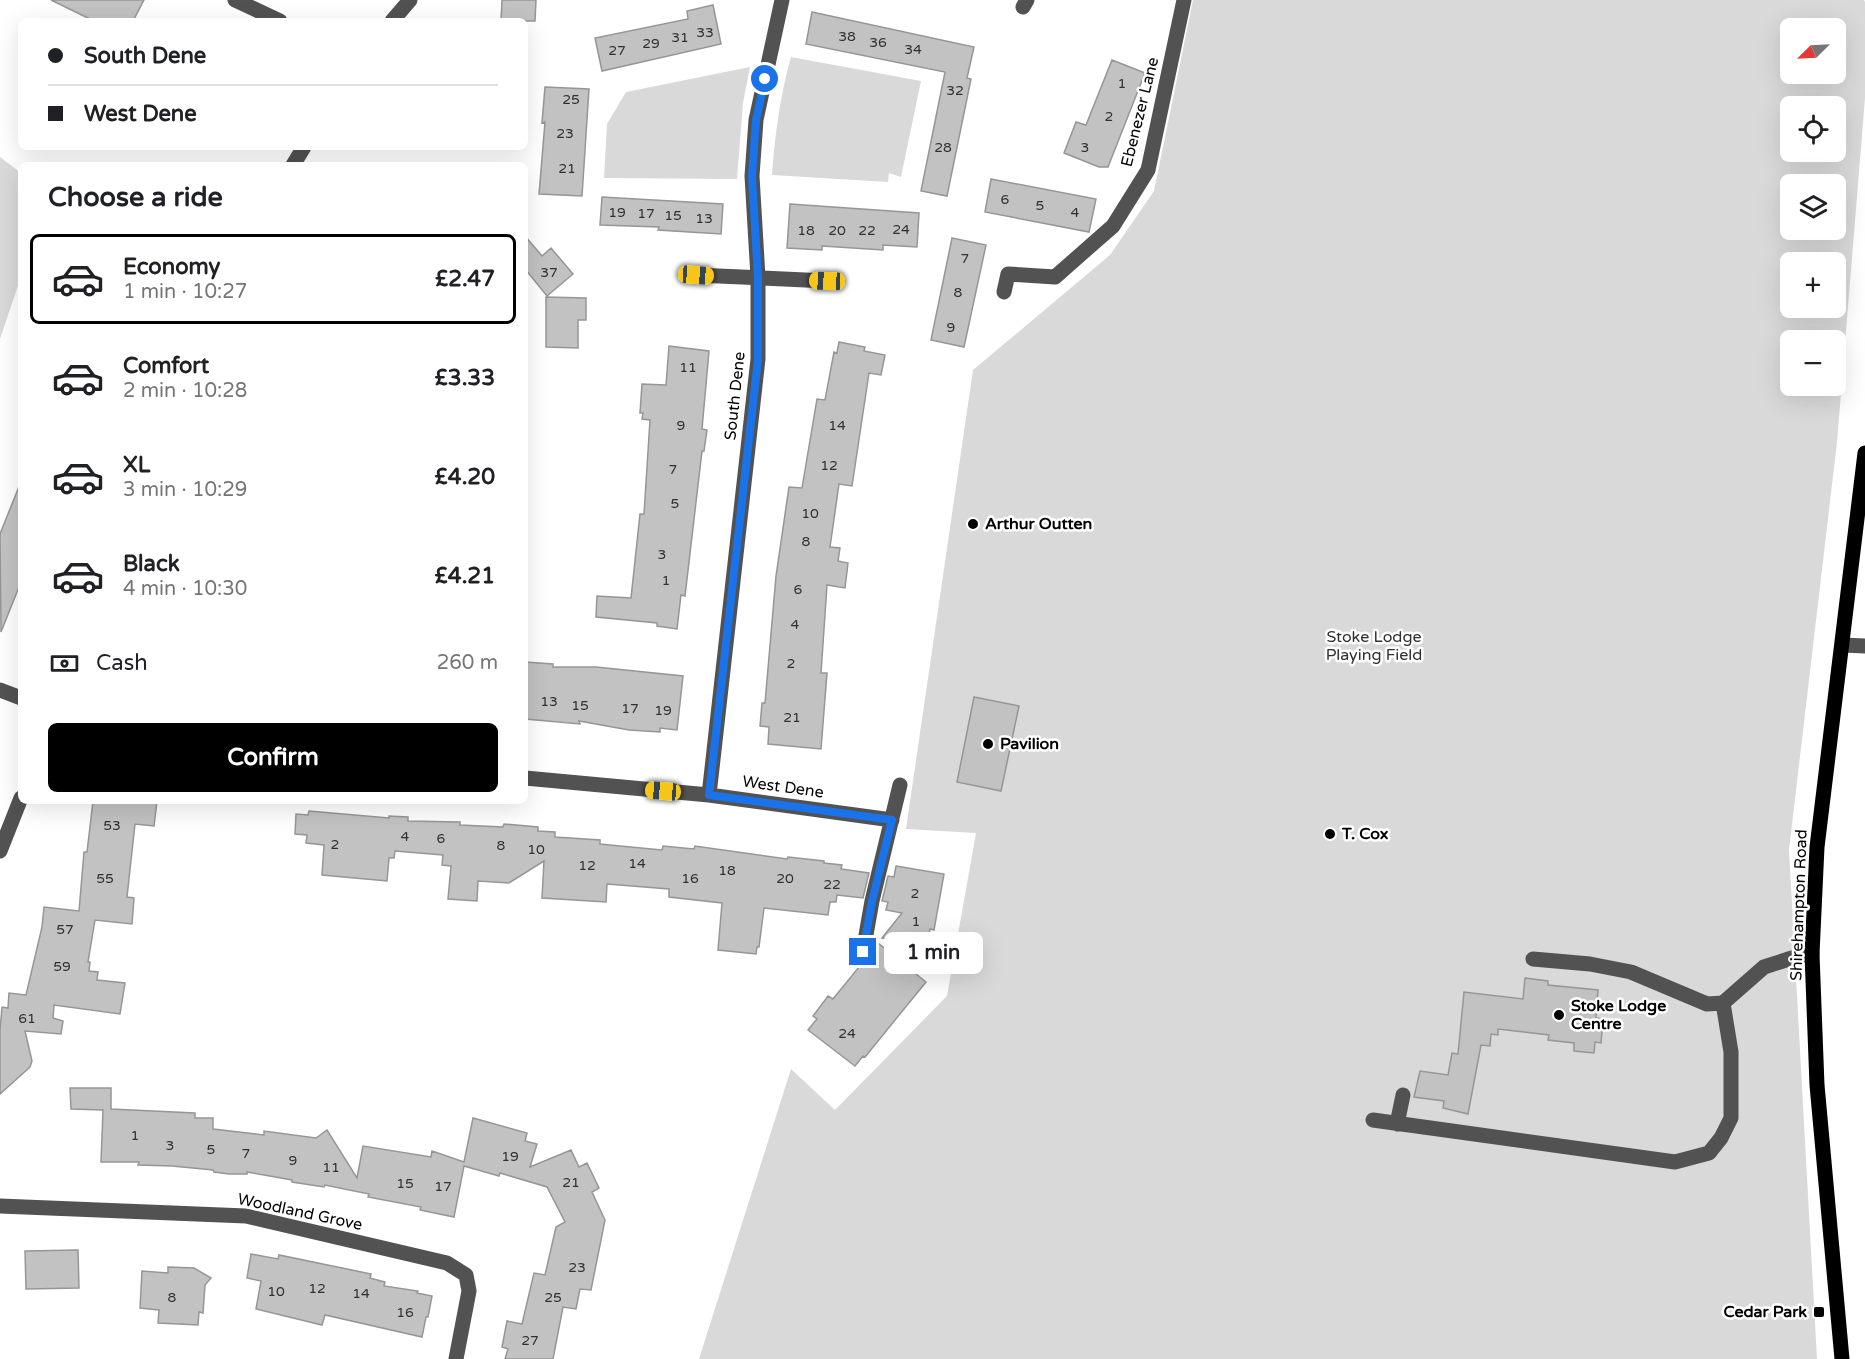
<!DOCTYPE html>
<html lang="en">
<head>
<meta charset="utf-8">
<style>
  :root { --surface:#fff; --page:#f6f6f6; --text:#202124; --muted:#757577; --line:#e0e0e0; --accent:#000 }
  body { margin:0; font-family:"Varela Round",sans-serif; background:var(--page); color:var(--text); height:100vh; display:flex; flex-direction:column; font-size:22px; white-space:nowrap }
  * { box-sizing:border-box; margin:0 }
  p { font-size:20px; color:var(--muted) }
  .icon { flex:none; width:33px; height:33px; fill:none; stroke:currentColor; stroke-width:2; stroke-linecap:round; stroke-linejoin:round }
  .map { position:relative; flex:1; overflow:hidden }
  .panel { position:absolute; left:18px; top:162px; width:510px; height:642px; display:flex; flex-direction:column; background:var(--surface); border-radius:9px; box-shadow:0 6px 24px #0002 }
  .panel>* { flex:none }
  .top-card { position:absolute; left:18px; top:18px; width:510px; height:132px; border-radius:9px; box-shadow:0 6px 24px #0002; display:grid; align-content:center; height:132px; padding:0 30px; background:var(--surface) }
  .needle { width:39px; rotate:246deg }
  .controls { position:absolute; left:1780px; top:18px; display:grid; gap:12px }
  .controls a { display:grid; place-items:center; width:66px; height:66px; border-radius:9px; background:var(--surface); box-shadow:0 6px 24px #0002; font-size:30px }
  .end { position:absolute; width:27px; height:27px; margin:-14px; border:8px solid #1a73e8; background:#fff; box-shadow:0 0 0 3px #fff }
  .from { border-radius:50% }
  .bubble { position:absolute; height:42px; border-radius:9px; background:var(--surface); box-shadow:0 6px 24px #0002; font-size:20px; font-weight:800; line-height:42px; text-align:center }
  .car { position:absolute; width:18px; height:36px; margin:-18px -9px; border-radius:8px; box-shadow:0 0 4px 2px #0007; background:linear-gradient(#f5c518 24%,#345 0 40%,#f5c518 0 76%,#345 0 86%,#f5c518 0) }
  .top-card b { display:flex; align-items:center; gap:21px; height:57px; font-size:22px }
  .top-card b+b { border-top:2px solid var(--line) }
  .top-card i { width:15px; height:15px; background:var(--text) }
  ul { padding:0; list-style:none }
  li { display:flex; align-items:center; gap:18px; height:90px; margin:0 12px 9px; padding:0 18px; border:3px solid transparent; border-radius:9px }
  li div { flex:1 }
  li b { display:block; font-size:22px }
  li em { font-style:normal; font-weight:800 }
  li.current { border-color:var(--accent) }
  li>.icon { width:54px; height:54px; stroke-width:1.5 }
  h2 { padding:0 30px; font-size:27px; line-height:72px }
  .pay { display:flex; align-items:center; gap:15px; height:66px; padding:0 30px; font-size:22px }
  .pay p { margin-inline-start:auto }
  .button { display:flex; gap:12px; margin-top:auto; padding:12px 30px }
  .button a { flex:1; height:69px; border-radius:9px; background:var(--accent); color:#fff; font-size:24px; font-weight:800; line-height:69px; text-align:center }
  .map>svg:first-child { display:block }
  .green { fill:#d9d9d9; fill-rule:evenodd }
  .building { fill:#c2c2c2; stroke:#969696; stroke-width:1.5 }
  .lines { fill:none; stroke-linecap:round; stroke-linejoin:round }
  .minor { stroke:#525252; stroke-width:15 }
  .major { stroke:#000; stroke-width:15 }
  .route { stroke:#1a73e8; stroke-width:8 }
  .poi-dot { fill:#000; stroke:#fff; stroke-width:2 }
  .labels { text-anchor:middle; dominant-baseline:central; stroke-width:5; stroke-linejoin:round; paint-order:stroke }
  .number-label { font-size:14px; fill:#303030 }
  .street-label { font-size:16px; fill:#000; stroke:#fff }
  .poi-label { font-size:16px; font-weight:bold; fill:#000; stroke:#fff; text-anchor:start }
  .park-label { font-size:16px; fill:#303030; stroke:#fff }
</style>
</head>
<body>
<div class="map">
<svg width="1865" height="1359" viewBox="0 0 1865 1359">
  <rect width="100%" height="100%" fill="#fff"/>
  <path class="green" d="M 1193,0 L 1864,0 L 1865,2 L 1865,98 L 1837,442 L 1789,850 L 1817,1359 L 699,1359 L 791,1069 L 835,1110 L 947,996 L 976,833 L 906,829 L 973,370 L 1110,255 L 1154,191 ZM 1791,28 L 1836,28 L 1836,74 L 1791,74 ZM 1791,106 L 1836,106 L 1836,152 L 1791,152 ZM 1791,184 L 1836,184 L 1836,230 L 1791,230 ZM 1791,262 L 1836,262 L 1836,308 L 1791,308 ZM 1791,340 L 1836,340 L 1836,386 L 1791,386 Z
    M 791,57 L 921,81 L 901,177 L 889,173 L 888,182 L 772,175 C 775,134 780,96 791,57 Z
    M 750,67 L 743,103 L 737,179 L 604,178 L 607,124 L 626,92 Z
    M 0,157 L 21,173 L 21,277 L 0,339 Z"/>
  <path class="building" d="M 51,0 L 144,0 L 133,21 L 94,21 Z
    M 502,0 L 536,0 L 535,21 L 501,21 Z
    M 713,5 L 721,44 L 602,71 L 595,38 L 688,19 L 687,11 Z
    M 812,12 L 974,47 L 967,78 L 971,79 L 947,196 L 921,191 L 945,72 L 806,44 Z
    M 1112,60 L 1145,73 L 1108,167 L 1099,167 L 1064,153 L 1076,122 L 1086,125 Z
    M 545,87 L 589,89 L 582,196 L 539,194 L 545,122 L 542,123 Z
    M 991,179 L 1096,199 L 1089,232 L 985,212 Z
    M 602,197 L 723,204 L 721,234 L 658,230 L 659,227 L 600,225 Z
    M 790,204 L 919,213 L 917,247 L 883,245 L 883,250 L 822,246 L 822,250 L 787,248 Z
    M 525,236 L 542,256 L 551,248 L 573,274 L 547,296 L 525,269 Z
    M 952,238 L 986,245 L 964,347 L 931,340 Z
    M 546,297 L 586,298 L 586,320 L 578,320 L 578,348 L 546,347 Z
    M 839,342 L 865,347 L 864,351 L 885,355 L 881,375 L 869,373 L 852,486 L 839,484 L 830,547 L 840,548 L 838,561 L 848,563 L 845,588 L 827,585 L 821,673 L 827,673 L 821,749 L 768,744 L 769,727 L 760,726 L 762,703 L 765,703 L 776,576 L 789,487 L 802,488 L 817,399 L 825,400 L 834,352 L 837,353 Z
    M 669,346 L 709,351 L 702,429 L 707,430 L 704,451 L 702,451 L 685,596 L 681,595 L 677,629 L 657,626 L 657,623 L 596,617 L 597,596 L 631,598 L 640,514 L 644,514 L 650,420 L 642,419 L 643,413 L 640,413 L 642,384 L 666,385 Z
    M 20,484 L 21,582 L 1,632 L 0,534 Z
    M 525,662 L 553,664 L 553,667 L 596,667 L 683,676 L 677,730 L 660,728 L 660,732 L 629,730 L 579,721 L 580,724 L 525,719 Z
    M 974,697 L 1019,706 L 1001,791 L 957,782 Z
    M 93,801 L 157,801 L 154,826 L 135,824 L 127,897 L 134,898 L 132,924 L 95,920 L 88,962 L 90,962 L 89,971 L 98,972 L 97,980 L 125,983 L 120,1014 L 54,1005 L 53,1018 L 63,1021 L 61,1034 L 25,1031 L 32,1061 L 30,1067 L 0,1094 L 0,1030 L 2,1007 L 8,1008 L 9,993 L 26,995 L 42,927 L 44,907 L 79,911 L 84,852 L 87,852 Z
    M 309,811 L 389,818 L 389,816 L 408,817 L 408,821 L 460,822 L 460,825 L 503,827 L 504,824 L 538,827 L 538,831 L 555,832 L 555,837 L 600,840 L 600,844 L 610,845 L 662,850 L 663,846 L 694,849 L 695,846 L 787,859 L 788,857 L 824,861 L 824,863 L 842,865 L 841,869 L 869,873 L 863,898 L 837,895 L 836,902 L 830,902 L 828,915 L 764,908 L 759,947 L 757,947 L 756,954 L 718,950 L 722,903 L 669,897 L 669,889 L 607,884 L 606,902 L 542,898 L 544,861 L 509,883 L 478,881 L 477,901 L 448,899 L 451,866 L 442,865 L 443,855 L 395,851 L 394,858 L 389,858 L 387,881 L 322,875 L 324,845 L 306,843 L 307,835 L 295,834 L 296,814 L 308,815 Z
    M 896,866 L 944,874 L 934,930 L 930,929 L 927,946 L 882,938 L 902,913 L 886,910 L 888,902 L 882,901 L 888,876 L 894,877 Z
    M 878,943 L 926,982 L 865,1057 L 863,1056 L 855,1066 L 808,1030 L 817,1019 L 813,1016 L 828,996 L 833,999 L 863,962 L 871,958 L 874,949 Z
    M 1525,978 L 1548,981 L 1548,985 L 1598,990 L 1596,1018 L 1603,1019 L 1601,1043 L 1595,1042 L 1594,1053 L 1574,1051 L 1574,1043 L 1548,1040 L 1549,1035 L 1498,1029 L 1498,1035 L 1491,1034 L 1490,1046 L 1481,1045 L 1468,1114 L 1443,1108 L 1444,1101 L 1414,1097 L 1420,1071 L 1448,1075 L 1452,1053 L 1458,1054 L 1464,992 L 1523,999 Z
    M 70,1088 L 111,1088 L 111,1109 L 195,1113 L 195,1118 L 213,1118 L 213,1129 L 264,1135 L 264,1131 L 316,1138 L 327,1130 L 357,1178 L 363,1146 L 431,1157 L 432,1151 L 464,1162 L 473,1118 L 527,1133 L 525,1141 L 537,1144 L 530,1167 L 571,1150 L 579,1167 L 587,1163 L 599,1188 L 592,1192 L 605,1220 L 591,1290 L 580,1289 L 576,1309 L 563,1307 L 553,1359 L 505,1359 L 508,1349 L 502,1347 L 507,1321 L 522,1324 L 534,1273 L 545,1275 L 556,1227 L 565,1222 L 547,1187 L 500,1173 L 499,1176 L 464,1166 L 454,1217 L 420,1210 L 421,1207 L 368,1197 L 369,1194 L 325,1185 L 324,1187 L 292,1182 L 292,1180 L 247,1172 L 247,1174 L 229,1174 L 214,1172 L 213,1170 L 172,1166 L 138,1165 L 139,1162 L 101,1162 L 103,1110 L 71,1109 Z
    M 78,1250 L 79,1288 L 26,1289 L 25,1251 Z
    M 251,1254 L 278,1259 L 279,1255 L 371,1274 L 370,1278 L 385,1282 L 384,1286 L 418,1291 L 417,1293 L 432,1296 L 428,1317 L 426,1317 L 422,1337 L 325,1315 L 322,1325 L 256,1309 L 261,1281 L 247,1278 Z
    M 168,1267 L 194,1268 L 211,1278 L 205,1285 L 203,1313 L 199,1312 L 198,1325 L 158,1323 L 159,1310 L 140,1308 L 142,1271 L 168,1273 Z"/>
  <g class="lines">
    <path class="minor" d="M 235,0 L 280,21
      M 1023,7 L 1027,0
      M 392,21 L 410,0
      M 293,165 L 304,147
      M 696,275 L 827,281
      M 1004,292 L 1008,274 L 1055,277 L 1113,226 L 1148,170 L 1184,0
      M 1843,645 L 1865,646
      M 0,690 L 21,698
      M 525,778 L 709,795 L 892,820
      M 709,795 L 758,359 L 758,277 L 752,176 L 756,120 L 782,0
      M 0,851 L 21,798
      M 863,952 L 872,901 L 900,785
      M 1533,959 L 1590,964 L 1631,972 L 1707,1004 L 1723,1003 L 1764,967 L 1792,958 L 1812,954
      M 1373,1120 L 1675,1162 L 1709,1153 L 1721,1138 L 1731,1118 L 1731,1052 L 1723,1003
      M 1397,1124 L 1403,1095
      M 0,1206 L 246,1216 L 447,1263 L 466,1275 L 469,1291 L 456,1359"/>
    <path class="major" d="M 1842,1359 L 1817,1085 L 1812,954 L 1817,847 L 1865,453"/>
  </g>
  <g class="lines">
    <path class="route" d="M 765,79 L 756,120 L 752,176 L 758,278 L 758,359 L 709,795 L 892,820 L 872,901 L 863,952"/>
  </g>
  <g class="poi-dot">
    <circle cx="973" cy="524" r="6"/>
    <circle cx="988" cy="744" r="6"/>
    <circle cx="1330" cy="834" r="6"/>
    <circle cx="1559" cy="1015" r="6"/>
    <rect x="1813" y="1306" width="12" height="12" rx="3"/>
  </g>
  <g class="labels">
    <g class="number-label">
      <text x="705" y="32">33</text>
      <text x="847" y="36">38</text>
      <text x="680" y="37">31</text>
      <text x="878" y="42">36</text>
      <text x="651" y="43">29</text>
      <text x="913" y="49">34</text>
      <text x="617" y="50">27</text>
      <text x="1122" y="83">1</text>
      <text x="955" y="90">32</text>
      <text x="571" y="99">25</text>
      <text x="1109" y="116">2</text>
      <text x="565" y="133">23</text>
      <text x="943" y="147">28</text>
      <text x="1085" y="147">3</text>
      <text x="567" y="168">21</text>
      <text x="1005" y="199">6</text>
      <text x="1040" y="205">5</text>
      <text x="617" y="212">19</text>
      <text x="1075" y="212">4</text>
      <text x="646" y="213">17</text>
      <text x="673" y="215">15</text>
      <text x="704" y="218">13</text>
      <text x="901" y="229">24</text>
      <text x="806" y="230">18</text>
      <text x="837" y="230">20</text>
      <text x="867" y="230">22</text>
      <text x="965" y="258">7</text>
      <text x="549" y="272">37</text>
      <text x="958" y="292">8</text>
      <text x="951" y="327">9</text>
      <text x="688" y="367">11</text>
      <text x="681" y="425">9</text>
      <text x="837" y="425">14</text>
      <text x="829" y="465">12</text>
      <text x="673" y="469">7</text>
      <text x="675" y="503">5</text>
      <text x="810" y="513">10</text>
      <text x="806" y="541">8</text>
      <text x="662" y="554">3</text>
      <text x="666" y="580">1</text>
      <text x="798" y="589">6</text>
      <text x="795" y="624">4</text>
      <text x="791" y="663">2</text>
      <text x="549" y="701">13</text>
      <text x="580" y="705">15</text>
      <text x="630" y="708">17</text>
      <text x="663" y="710">19</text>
      <text x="792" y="717">21</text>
      <text x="112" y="825">53</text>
      <text x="405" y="836">4</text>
      <text x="441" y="838">6</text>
      <text x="335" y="844">2</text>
      <text x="501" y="845">8</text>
      <text x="536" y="849">10</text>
      <text x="637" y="863">14</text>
      <text x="587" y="865">12</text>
      <text x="727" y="870">18</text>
      <text x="105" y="878">55</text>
      <text x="690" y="878">16</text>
      <text x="785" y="878">20</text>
      <text x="832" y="884">22</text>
      <text x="915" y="893">2</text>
      <text x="916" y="921">1</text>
      <text x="65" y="929">57</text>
      <text x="62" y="966">59</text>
      <text x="27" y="1018">61</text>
      <text x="847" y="1033">24</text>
      <text x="135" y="1135">1</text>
      <text x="170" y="1145">3</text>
      <text x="211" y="1149">5</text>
      <text x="246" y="1153">7</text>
      <text x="510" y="1156">19</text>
      <text x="293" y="1160">9</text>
      <text x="331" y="1167">11</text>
      <text x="571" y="1182">21</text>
      <text x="405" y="1183">15</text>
      <text x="443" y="1186">17</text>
      <text x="577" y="1267">23</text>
      <text x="317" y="1288">12</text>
      <text x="276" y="1291">10</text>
      <text x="361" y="1293">14</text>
      <text x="172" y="1297">8</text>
      <text x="553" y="1297">25</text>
      <text x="405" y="1312">16</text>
      <text x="530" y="1340">27</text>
    </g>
    <g class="street-label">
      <text transform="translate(1140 112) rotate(-76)">Ebenezer Lane</text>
      <text transform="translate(735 396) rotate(-84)">South Dene</text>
      <text transform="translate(783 787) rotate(8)">West Dene</text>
      <text transform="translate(1799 905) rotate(-88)">Shirehampton Road</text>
      <text transform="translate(300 1212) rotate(12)">Woodland Grove</text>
    </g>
    <g class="poi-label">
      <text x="985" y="524">Arthur Outten</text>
      <text x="1000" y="744">Pavilion</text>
      <text x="1342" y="834">T. Cox</text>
      <text x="1571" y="1006">Stoke Lodge<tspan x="1571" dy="18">Centre</tspan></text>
      <text x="1807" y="1312" text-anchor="end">Cedar Park</text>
    </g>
    <g class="park-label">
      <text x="1374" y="637">Stoke Lodge<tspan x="1374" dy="18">Playing Field</tspan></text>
    </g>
  </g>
</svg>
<div class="controls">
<a><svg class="needle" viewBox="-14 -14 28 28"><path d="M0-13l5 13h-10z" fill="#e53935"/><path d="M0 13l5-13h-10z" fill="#757577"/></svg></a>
<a><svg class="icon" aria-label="locate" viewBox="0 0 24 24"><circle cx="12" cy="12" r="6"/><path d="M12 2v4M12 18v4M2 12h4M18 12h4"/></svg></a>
<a><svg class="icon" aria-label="layers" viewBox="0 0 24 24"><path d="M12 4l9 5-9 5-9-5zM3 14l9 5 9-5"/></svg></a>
<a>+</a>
<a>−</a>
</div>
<i class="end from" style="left:765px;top:79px"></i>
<i class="end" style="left:863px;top:952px"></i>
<div class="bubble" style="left:884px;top:932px;width:99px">1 min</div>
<i class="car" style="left:696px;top:275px;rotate:94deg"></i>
<i class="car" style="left:827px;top:281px;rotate:272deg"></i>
<i class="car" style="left:663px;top:791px;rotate:275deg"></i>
<div class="top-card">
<b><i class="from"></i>South Dene</b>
<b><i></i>West Dene</b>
</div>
<section class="panel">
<h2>Choose a ride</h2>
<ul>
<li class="current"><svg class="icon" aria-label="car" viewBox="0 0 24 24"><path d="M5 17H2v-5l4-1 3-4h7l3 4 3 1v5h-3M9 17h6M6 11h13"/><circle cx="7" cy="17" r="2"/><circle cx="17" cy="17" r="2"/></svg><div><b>Economy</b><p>1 min · 10:27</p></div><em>£2.47</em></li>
<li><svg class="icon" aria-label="car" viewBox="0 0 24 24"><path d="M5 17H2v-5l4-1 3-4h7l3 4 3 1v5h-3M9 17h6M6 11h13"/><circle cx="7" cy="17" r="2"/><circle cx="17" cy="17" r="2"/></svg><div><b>Comfort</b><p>2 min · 10:28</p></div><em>£3.33</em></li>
<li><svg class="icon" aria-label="car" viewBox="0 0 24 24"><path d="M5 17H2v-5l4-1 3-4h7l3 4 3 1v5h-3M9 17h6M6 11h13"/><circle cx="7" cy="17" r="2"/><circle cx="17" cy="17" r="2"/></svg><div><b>XL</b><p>3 min · 10:29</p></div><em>£4.20</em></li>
<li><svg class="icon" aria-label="car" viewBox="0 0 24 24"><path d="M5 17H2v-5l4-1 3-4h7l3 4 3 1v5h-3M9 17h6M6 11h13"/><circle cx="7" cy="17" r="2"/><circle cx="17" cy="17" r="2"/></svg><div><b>Black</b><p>4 min · 10:30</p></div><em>£4.21</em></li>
</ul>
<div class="pay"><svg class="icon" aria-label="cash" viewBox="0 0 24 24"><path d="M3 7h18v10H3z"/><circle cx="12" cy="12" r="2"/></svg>Cash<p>260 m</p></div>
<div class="button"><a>Confirm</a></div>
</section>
</div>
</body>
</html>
